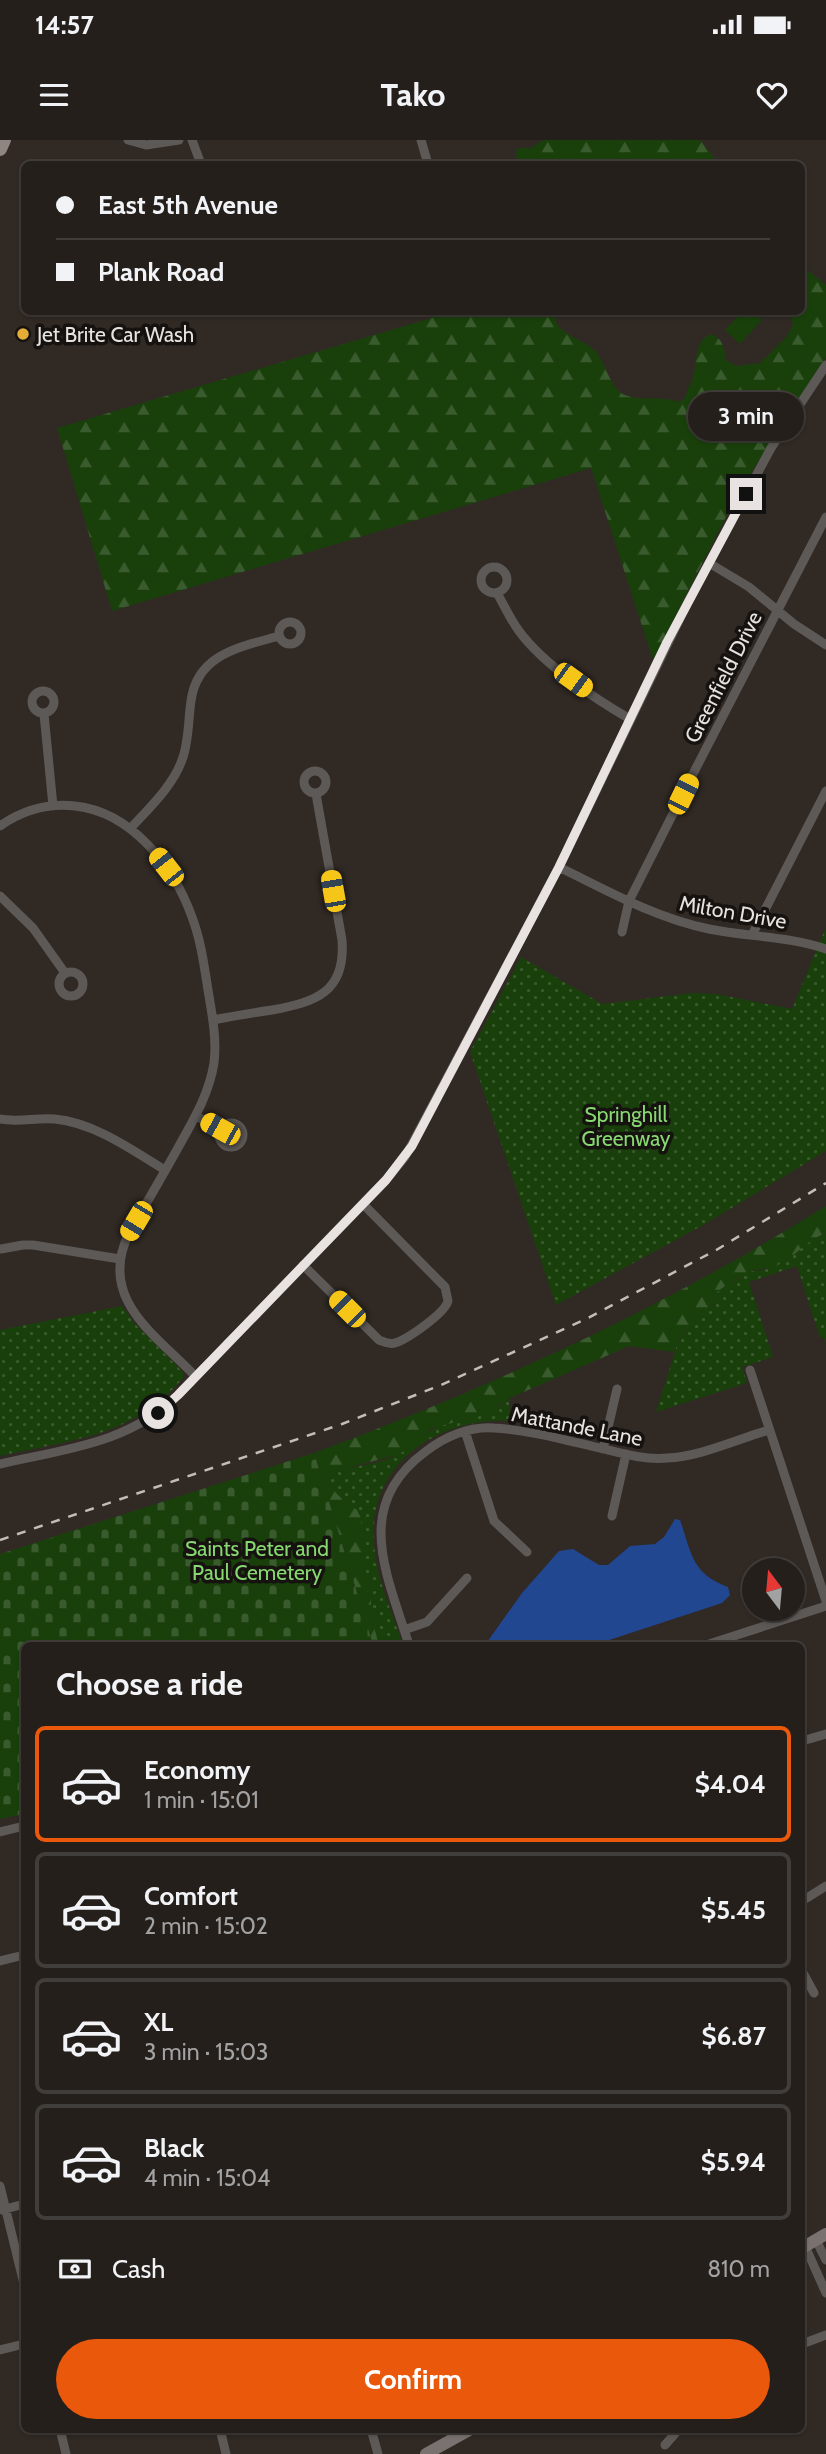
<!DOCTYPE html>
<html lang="en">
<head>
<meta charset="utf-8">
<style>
  :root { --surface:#241f1b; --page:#2c2724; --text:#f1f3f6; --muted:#a3a2a3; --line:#413d3a; --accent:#ea580c }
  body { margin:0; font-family:Cabin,sans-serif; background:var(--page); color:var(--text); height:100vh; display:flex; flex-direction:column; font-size:26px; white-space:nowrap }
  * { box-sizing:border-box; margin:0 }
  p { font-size:23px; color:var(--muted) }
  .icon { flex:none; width:38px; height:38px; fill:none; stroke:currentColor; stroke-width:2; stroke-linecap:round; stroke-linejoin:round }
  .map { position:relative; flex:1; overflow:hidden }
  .panel { position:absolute; left:21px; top:1502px; width:784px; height:791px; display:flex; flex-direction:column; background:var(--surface); border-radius:10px; box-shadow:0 2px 5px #0004,0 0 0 2px var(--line) }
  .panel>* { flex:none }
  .hud { position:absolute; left:21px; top:21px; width:784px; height:154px; border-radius:10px; box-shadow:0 2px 5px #0004,0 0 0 2px var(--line); display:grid; align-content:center; height:154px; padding:0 35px; background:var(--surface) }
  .needle { width:46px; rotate:344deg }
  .buttons { position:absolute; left:742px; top:1418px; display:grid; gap:14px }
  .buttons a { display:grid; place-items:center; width:63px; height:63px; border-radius:50%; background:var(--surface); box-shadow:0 2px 5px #0004,0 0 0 2px var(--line); font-size:35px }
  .end { position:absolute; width:32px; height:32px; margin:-16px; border:9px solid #e8e3e0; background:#111; box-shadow:0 0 0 4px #111 }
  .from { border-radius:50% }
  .bubble { position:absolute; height:49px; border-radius:24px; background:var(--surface); box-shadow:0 2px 5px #0004,0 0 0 2px var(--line); font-size:23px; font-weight:700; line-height:49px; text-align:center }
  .car { position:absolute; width:21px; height:42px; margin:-21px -10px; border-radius:9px; box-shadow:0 0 5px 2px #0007; background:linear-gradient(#f5c518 24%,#345 0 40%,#f5c518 0 76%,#345 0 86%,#f5c518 0) }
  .hud b { display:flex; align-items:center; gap:24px; height:66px; font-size:26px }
  .hud b+b { border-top:2px solid var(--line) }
  .hud i { width:18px; height:18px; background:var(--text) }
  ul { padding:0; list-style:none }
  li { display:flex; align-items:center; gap:21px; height:116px; margin:0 14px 10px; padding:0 21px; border:4px solid var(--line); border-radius:10px }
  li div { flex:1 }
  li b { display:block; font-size:26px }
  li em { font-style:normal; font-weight:700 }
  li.current { border-color:var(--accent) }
  li>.icon { width:63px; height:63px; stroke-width:1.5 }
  h2 { padding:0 35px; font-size:32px; line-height:84px }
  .pay { display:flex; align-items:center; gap:18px; height:77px; padding:0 35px; font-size:26px }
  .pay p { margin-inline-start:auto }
  .action { display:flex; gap:14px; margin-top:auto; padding:14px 35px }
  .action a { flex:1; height:80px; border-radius:42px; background:var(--accent); color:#fff; font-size:28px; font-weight:700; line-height:80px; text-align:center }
  .status { display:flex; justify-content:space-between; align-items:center; height:49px; padding:0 35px; background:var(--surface); direction:ltr }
  .status svg { height:19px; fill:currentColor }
  header { display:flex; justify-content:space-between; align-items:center; height:91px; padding:0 35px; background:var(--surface); font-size:32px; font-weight:700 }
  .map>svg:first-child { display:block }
  .grass { fill:url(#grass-dots) }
  .forest { fill:url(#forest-firs) }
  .cemetery { fill:url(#cemetery-stones) }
  .garden { fill:#19400b }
  .water { fill:#224791 }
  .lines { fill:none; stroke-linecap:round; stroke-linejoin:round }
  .street { stroke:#5d5957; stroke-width:9 }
  .secondary { stroke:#797270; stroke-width:12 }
  .primary { stroke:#8f8683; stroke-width:14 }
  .rail { stroke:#c3bdba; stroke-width:2.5; stroke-dasharray:9 9; stroke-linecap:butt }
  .route { stroke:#e8e3e0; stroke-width:9 }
  .poi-dot { fill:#e6ad36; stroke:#151210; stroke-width:2.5 }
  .labels { text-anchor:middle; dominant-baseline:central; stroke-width:7; stroke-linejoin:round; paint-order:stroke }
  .poi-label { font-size:21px; fill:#e8e3e0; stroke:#151210; text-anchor:start }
  .street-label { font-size:21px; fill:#e8e3e0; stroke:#151210 }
  .park-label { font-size:21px; fill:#87d870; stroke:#151210 }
</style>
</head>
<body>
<div class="status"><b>14:57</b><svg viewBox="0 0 49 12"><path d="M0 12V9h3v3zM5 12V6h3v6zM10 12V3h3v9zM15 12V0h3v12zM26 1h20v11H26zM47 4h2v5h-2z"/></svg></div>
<header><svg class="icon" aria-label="menu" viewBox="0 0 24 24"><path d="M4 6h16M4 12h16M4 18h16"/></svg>Tako<svg class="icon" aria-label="heart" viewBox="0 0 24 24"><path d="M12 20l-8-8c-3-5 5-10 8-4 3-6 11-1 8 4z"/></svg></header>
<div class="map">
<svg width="826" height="2314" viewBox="0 0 826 2314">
  <defs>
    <pattern id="grass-dots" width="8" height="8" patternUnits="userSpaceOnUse" patternTransform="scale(1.75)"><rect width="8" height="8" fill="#19400b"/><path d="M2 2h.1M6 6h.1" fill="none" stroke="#3a5b2e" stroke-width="1.8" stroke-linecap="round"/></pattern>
    <pattern id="forest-firs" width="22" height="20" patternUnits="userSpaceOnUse" patternTransform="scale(1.75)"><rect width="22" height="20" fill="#19400b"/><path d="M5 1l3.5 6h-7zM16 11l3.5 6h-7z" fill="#3a5b2e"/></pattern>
    <pattern id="cemetery-stones" width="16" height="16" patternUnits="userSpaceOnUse" patternTransform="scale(1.75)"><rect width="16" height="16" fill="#19400b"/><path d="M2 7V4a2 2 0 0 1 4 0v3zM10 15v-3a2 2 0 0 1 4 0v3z" fill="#3a5b2e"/></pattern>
  </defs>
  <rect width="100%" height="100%" fill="#302924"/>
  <path class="grass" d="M 826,787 L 826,1011 L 705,1084 L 556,1165 L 470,912 L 521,817 L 602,864 L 692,853 L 716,854 L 792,869 Z
    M 826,1093 L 826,1204 L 824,1197 L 820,1198 L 797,1126 L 749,1142 L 773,1217 L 742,1227 L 747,1243 L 656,1272 L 677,1205 L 694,1181 L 712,1169 L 715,1155 L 722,1147 L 737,1140 L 745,1132 L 764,1130 L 790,1118 L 807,1102 Z
    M 122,1166 L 134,1183 L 183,1232 L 183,1238 C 134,1297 70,1300 0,1316 L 0,1190 Z
    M 509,1258 L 509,1281 C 435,1278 366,1326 374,1406 C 377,1440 392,1473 403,1505 L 379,1505 L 374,1491 L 377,1480 L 371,1471 L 371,1447 L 364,1432 L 362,1387 L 348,1363 L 338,1355 L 326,1342 L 327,1336 C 348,1324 375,1327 396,1315 C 419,1303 435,1279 464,1280 L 501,1266 Z"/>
  <path class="forest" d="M 543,0 L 700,0 L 715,19 L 712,24 L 519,24 L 515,13 L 519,8 L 531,8 Z
    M 802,104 L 806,129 L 826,145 L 826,217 L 763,313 L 731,367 L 653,520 L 591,328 L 112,471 L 57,288 L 452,172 L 556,172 C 557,175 556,179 556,182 C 558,192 587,202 595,211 C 606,223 610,249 625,255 C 643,262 660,255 679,262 L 686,257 C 686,248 691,246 693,237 C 698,221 693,200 712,194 C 724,200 724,209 726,220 L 736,226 L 760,223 L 787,196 L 793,184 L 790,172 L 802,172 Z
    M 826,1066 L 826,1093 C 807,1100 797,1115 780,1124 C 769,1130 759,1128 748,1132 C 743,1134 739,1138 734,1141 C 721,1148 713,1152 712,1169 C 694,1181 683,1191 674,1212 L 629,1206 L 510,1258 L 488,1274 L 432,1288 L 410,1308 L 397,1315 L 351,1327 L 328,1336 L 326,1342 L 338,1355 L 357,1370 L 361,1378 L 365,1416 L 364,1432 L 371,1447 L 371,1471 L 377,1480 L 375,1491 L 379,1505 L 373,1505 L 314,1313 C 492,1247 665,1167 826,1066 Z"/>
  <path class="cemetery" d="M 314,1313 L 373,1505 L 24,1505 L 24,1674 L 0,1679 L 0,1414 Z"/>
  <path class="garden" d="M 742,172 L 753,172 L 762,180 L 740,204 L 725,190 Z"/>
  <path class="water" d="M 675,1379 L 680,1380 C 692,1414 691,1433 728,1447 L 730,1455 L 722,1463 L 594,1505 L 485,1505 L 522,1453 L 559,1411 L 573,1409 L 599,1425 L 608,1425 L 630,1406 L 655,1404 L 664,1397 Z"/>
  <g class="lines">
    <path class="street" d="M 128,0 L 146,5 L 179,0
      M 192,0 L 201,24
      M 421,0 L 428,24
      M 709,423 L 749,447 L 794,484 L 826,505
      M481 440a13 13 0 1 1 26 0a13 13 0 1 1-26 0Z
      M 497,453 C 504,465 510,479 519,491 C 543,524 595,559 630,579
      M279 493a11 11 0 1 1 22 0a11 11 0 1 1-22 0Z
      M32 562a11 11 0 1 1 22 0a11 11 0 1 1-22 0Z
      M 44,574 L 53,666
      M304 642a11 11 0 1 1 22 0a11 11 0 1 1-22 0Z
      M 0,686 C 23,670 47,663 75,666 C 132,672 174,727 192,777 C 201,801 204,825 208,850 C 212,874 217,899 214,923 C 209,954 194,979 179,1006 C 163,1035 146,1064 129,1093 C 97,1159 155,1194 195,1236
      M 130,689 C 148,669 173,646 182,620 C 189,602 188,581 191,561 C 197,514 240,507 279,496
      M 559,727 C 607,751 656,778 709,789 C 748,797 788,796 826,809
      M 0,756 L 33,788 L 65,833
      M 622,792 L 629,761 L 695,630 L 826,377
      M 752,795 L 826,651
      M59 844a12 12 0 1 1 24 0a12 12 0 1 1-24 0Z
      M 213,880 C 233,876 252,873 272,870 C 316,862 346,852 342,800 L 316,654
      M 196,976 L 220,989
      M 0,979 C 18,983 37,977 55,979 C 95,983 132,1010 165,1030
      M219 995a12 12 0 1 1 24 0a12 12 0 1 1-24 0Z
      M 1,1109 L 23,1105 L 33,1105 L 120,1119
      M 303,1125 L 379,1200 C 384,1202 389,1205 395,1203 C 408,1199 445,1173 448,1161 L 445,1147 L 363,1064
      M 750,1230 L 826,1461
      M 465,1291 L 494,1381 L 527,1412
      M 603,1309 L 617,1249
      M 0,1324 C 65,1309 128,1304 178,1255 L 386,1040 L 405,1017 L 559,727 L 688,462 L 771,308 L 826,225
      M 612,1376 L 626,1314
      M 404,1490 L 427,1482 L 467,1438
      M 409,1505 C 387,1434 352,1366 425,1312 C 444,1297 469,1286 494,1288 C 530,1290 568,1301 604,1309 C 624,1314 646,1320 667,1318 C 699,1317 738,1299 769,1290
      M 706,1505 L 826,1466
      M 802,1601 L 826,1594
      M 0,1692 L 24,1686
      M 802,1761 L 826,1746
      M 0,1821 L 24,1815
      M 802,1831 L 814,1853
      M 0,2046 L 24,2144
      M 2,2070 L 24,2064
      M 816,2100 L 826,2120
      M 805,2106 L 826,2153
      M 802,2204 L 826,2195
      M 0,2210 L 24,2204
      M 60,2289 L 66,2314
      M 220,2289 L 226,2314
      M 371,2289 L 378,2314
      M 665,2305 L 679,2289"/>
    <path class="secondary" d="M 802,2108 L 826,2094
      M 426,2314 L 471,2289"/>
    <path class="primary" d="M 0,9 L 4,0"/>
    <path class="rail" d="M 0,1400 L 342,1284 L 441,1245 L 586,1179 L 718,1109 L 826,1043"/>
  </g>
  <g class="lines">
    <path class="route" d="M 158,1273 L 178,1255 L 386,1040 L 412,1006 L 559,727 L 667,502 L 746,354"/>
  </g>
  <circle class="poi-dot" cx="23" cy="194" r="7"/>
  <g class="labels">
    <g class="poi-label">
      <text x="37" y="194">Jet Brite Car Wash</text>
    </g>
    <g class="street-label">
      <text transform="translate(723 537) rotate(-63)">Greenfield Drive</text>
      <text transform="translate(733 772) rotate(10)">Milton Drive</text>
      <text transform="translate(577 1286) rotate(11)">Mattande Lane</text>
    </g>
    <g class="park-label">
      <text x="626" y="974">Springhill<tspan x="626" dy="24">Greenway</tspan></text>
      <text x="257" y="1408">Saints Peter and<tspan x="257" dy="24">Paul Cemetery</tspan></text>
    </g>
  </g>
</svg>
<div class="buttons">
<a><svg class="needle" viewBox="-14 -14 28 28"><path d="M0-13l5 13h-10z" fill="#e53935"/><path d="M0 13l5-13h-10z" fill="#a3a2a3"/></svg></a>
</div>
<i class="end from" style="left:158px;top:1273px"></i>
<i class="end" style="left:746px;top:354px"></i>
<div class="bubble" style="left:688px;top:252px;width:116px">3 min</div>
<i class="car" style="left:573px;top:540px;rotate:126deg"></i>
<i class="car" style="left:683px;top:654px;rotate:26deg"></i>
<i class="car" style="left:166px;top:727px;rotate:322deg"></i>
<i class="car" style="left:333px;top:751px;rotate:350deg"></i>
<i class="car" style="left:220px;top:989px;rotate:299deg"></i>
<i class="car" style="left:136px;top:1081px;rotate:211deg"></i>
<i class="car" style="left:347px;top:1169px;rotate:315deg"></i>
<div class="hud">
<b><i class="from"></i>East 5th Avenue</b>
<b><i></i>Plank Road</b>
</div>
<section class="panel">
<h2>Choose a ride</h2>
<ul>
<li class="current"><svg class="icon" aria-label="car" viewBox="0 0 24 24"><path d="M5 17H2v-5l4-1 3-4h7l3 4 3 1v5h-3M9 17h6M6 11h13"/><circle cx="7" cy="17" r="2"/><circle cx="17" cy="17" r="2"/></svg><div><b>Economy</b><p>1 min · 15:01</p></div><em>$4.04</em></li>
<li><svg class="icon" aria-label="car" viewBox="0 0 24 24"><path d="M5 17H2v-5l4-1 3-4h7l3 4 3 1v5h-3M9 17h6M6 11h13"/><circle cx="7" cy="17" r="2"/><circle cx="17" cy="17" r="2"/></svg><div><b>Comfort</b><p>2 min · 15:02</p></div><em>$5.45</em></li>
<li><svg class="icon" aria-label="car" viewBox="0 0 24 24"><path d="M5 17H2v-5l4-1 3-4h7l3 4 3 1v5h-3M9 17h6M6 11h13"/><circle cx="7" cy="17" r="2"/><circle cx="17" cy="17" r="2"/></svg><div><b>XL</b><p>3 min · 15:03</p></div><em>$6.87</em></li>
<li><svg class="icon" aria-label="car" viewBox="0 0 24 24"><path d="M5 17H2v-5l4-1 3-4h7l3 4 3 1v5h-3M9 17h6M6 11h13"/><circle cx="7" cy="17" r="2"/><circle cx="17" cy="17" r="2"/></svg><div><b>Black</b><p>4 min · 15:04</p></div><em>$5.94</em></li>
</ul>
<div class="pay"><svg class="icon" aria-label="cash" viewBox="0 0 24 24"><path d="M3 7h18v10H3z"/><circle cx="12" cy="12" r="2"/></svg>Cash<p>810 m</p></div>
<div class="action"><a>Confirm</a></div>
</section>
</div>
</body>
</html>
